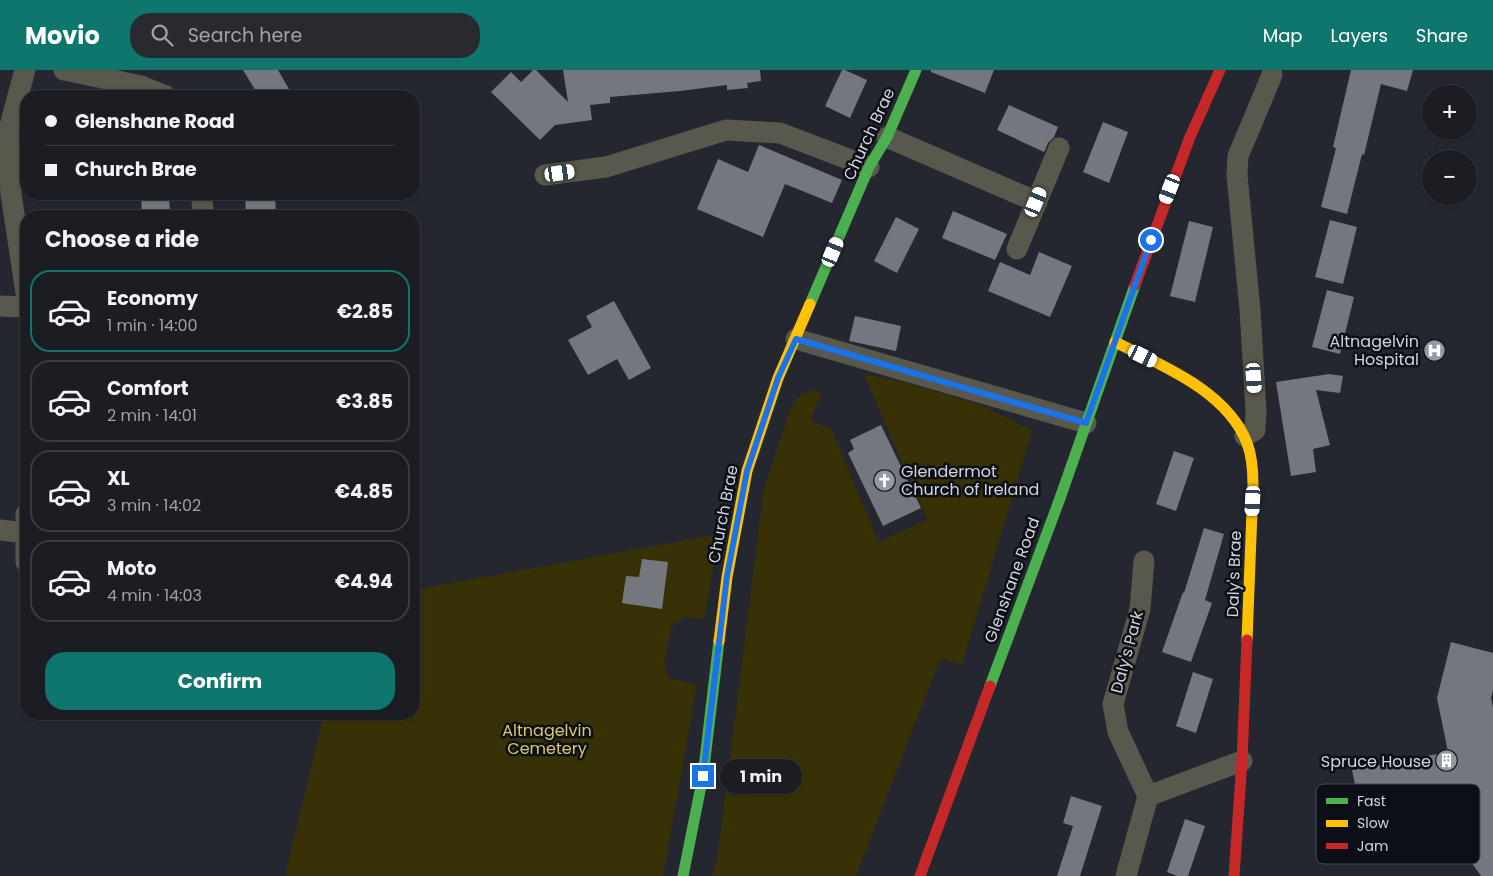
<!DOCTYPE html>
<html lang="en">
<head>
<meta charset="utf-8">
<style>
  :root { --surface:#1b1d23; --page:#282a30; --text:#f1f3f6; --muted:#a0a2a6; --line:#393b41; --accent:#0f766e }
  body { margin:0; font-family:Poppins,sans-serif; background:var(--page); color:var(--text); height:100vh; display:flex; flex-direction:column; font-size:19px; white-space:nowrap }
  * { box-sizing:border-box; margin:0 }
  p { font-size:16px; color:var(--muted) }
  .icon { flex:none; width:28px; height:28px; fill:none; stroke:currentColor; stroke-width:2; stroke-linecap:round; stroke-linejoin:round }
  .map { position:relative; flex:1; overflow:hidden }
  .details { position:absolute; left:20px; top:140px; width:400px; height:510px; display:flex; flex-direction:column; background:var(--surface); border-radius:20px; box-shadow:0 1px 4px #0004,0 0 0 1px var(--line) }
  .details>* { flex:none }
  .top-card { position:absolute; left:20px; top:20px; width:400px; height:110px; border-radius:20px; box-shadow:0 1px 4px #0004,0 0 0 1px var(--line); display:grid; align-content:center; height:110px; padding:0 25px; background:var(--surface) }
  .fabs { position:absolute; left:1422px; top:15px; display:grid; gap:10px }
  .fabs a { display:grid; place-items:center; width:55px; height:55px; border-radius:50%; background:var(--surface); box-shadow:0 1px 4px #0004,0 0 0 1px var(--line); font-size:25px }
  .end { position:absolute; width:22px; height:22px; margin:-11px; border:6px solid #1a73e8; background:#fff; box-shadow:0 0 0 2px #fff }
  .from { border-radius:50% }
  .bubble { position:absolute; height:35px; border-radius:18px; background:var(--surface); box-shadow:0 1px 4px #0004,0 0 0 1px var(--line); font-size:16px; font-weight:700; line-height:35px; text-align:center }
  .car { position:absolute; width:15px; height:30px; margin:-15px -8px; border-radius:6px; box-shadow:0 0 4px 1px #0007; background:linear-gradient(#fff 24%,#345 0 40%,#fff 0 76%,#345 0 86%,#fff 0) }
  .top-card b { display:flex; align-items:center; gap:18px; height:48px; font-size:19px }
  .top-card b+b { border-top:1px solid var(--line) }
  .top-card i { width:12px; height:12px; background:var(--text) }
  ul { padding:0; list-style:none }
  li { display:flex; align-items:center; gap:15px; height:82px; margin:0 10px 8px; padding:0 15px; border:2px solid var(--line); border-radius:20px }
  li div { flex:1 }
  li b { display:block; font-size:19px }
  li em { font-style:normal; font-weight:700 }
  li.selected { border-color:var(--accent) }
  li>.icon { width:45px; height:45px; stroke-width:1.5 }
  h2 { padding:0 25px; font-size:22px; line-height:60px }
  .cta { display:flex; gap:10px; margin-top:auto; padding:10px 25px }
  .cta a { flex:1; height:58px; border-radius:20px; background:var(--accent); color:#fff; font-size:20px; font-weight:700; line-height:58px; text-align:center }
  header { display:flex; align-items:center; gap:30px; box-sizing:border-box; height:70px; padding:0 25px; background:var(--accent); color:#fff }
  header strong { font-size:24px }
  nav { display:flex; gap:28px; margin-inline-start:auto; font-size:18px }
  .search { width:350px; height:45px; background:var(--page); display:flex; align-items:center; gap:12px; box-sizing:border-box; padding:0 18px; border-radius:20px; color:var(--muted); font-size:19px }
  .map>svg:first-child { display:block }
  .green { fill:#383106 }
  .building { fill:#74777e }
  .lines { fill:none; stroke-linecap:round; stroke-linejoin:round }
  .street { stroke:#59584c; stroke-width:21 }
  .fast { stroke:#4caf50; stroke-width:11 }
  .slow { stroke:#ffc107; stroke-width:11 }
  .jam { stroke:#c62828; stroke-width:11 }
  .route { stroke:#1a73e8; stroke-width:6 }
  .labels { text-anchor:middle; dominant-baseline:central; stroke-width:5; stroke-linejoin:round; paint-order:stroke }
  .street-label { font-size:16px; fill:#d0d5de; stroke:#0c0f15 }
  .poi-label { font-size:16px; fill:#d0d5de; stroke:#0c0f15; text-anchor:end }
  .park-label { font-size:16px; fill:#dbc866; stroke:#0c0f15 }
  .key { fill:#0c0f15; stroke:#474a51; stroke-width:1 }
  .key-label { font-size:14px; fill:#d0d5de }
</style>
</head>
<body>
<header>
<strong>Movio</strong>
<div class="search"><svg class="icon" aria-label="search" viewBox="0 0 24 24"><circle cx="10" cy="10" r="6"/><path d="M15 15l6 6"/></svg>Search here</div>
<nav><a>Map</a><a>Layers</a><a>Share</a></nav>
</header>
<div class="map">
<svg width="1493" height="806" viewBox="0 0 1493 806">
  <rect width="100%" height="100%" fill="#24272f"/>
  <path class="green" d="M 864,304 L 903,312 L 981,335 L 1032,361 L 962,594 L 940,589 L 856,806 L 712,806 L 717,790 L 764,419 L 789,342 L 797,328 L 812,320 L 822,322 L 810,350 L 831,359 L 879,472 L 927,450 Z
    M 719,464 L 704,549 L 685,547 L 671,557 L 664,593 L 669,608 L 697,615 L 663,806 L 285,806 L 324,644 L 414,644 L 414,520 Z"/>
  <path class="building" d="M 243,0 L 278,0 L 289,19 L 276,26 L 259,26 Z
    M 533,0 L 536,0 L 568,32 L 563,0 L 760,0 L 761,11 L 747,13 L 748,18 L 727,20 L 727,15 L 680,21 L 610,27 L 610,33 L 590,35 L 592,50 L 555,55 L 540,70 L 491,22 L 511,2 L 521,12 Z
    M 842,0 L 845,0 L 867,10 L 850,48 L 825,36 Z
    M 931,0 L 994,0 L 985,23 L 931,2 Z
    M 1351,0 L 1413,0 L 1407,21 L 1381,14 L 1364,85 L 1362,84 L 1347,144 L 1321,137 L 1336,78 L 1333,77 Z
    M 1009,35 L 1058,57 L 1054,67 L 1048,73 L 1044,82 L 997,60 Z
    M 1103,52 L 1128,62 L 1109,113 L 1083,102 Z
    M 759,75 L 842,110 L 832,133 L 785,114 L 763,167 L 697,139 L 718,89 L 748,102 Z
    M 141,124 L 169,124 L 170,146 L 142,146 Z
    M 245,124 L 275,124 L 276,146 L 246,146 Z
    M 953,141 L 1007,164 L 995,190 L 942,168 Z
    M 896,147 L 919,159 L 897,203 L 874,191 Z
    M 1330,150 L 1357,157 L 1343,214 L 1315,207 Z
    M 1189,151 L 1213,157 L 1195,232 L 1170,226 Z
    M 1039,182 L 1072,196 L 1050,247 L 988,221 L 1000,192 L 1030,205 Z
    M 1327,220 L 1354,227 L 1340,284 L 1312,277 Z
    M 614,231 L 651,298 L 629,310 L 617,289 L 588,305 L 568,270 L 592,257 L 586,246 Z
    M 855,246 L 901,256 L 896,281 L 849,271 Z
    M 1329,304 L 1343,306 L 1340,323 L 1316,320 L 1330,375 L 1313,379 L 1316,402 L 1291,406 L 1276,312 Z
    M 881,355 L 921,438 L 883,456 L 848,383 L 854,379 L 850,370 Z
    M 1174,381 L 1194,388 L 1176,441 L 1156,434 Z
    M 1204,458 L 1224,464 L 1205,530 L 1212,533 L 1191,592 L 1162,582 L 1183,522 L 1184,523 Z
    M 642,489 L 668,492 L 662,539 L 622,533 L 626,506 L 639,507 Z
    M 1451,572 L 1493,583 L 1493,620 L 1491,628 L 1493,638 L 1493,806 L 1481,806 L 1469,789 L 1458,734 L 1363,752 L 1352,700 L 1448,682 L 1437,628 Z
    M 1193,602 L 1213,609 L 1196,663 L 1176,656 Z
    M 1071,726 L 1102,736 L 1080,806 L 1057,806 L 1073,756 L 1063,753 Z
    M 1185,749 L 1205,756 L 1188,806 L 1177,806 L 1167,802 Z"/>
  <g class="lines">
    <path class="street" d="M 25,0 L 8,63 L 11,124 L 26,223
      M 64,0 L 141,16 L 166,26
      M 887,67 L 1037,132
      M 545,105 L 606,97 L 726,60 L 780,63 L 869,97
      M 201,124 L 204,146
      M 1017,179 L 1059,78
      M 0,236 L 26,237
      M 796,269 L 1086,353
      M 1245,366 L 1255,360 L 1256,341 L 1250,240 L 1237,105 L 1238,86 L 1272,5
      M 26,444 L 26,492
      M 0,460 L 26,463
      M 1144,491 L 1140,539 L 1113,634 L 1118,662 L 1148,726
      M 1126,806 L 1148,726 L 1242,691"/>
    <path class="fast" d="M 810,234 L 869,97 L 887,67 L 916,0
      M 990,616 L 1059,431 L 1135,215
      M 683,806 L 703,706 L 719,571"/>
    <path class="slow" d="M 1115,272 C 1161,295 1227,321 1247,373 C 1252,386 1253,401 1253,415 L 1247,570
      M 719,571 L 727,507 L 747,401 L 778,308 L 810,234"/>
    <path class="jam" d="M 1135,215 L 1190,67 L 1220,0
      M 920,806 L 990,616
      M 1234,806 L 1242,691 L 1247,570"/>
  </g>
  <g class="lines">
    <path class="route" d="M 703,706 L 727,506 L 747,401 L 778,308 L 796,269 L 1086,353 L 1151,170"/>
  </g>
  <defs>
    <symbol id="hospital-disc" viewBox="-11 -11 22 22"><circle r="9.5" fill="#9498a1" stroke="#0c0f15"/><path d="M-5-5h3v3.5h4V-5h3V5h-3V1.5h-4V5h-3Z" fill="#fff"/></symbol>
    <symbol id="church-disc" viewBox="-11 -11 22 22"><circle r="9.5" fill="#9498a1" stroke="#0c0f15"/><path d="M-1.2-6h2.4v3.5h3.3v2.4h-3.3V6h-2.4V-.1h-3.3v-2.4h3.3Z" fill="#fff"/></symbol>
    <symbol id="building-disc" viewBox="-11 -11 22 22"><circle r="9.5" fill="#9498a1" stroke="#0c0f15"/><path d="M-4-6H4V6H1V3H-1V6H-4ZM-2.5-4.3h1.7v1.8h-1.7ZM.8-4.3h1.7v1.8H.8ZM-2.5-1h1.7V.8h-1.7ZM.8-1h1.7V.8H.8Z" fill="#fff"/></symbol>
  </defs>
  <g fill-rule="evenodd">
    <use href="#hospital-disc" x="1422" y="268" width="25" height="25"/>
    <use href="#church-disc" x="872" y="398" width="25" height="25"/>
    <use href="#building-disc" x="1434" y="678" width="25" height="25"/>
  </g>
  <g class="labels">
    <g class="street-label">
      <text transform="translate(869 64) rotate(-65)">Church Brae</text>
      <text transform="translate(723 444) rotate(-79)">Church Brae</text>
      <text transform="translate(1234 504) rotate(-88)">Daly's Brae</text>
      <text transform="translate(1012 510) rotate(-70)">Glenshane Road</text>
      <text transform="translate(1127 582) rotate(-75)">Daly's Park</text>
    </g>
    <g class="poi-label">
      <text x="1419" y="271">Altnagelvin<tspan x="1419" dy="18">Hospital</tspan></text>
      <text x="901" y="401" text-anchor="start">Glendermot<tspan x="901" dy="18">Church of Ireland</tspan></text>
      <text x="1431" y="691">Spruce House</text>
    </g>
    <g class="park-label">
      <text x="547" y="660">Altnagelvin<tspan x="547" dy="18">Cemetery</tspan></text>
    </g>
  </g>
  <rect x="1316" y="714" width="164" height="80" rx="8" class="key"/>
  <rect x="1326" y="728" width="22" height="6" fill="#4caf50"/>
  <rect x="1326" y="750" width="22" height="7" fill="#ffc107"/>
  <rect x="1326" y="773" width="22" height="6" fill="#c62828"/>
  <g class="key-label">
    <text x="1357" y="736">Fast</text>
    <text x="1357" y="758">Slow</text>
    <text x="1357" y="781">Jam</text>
  </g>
</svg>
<div class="fabs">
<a>+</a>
<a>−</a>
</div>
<i class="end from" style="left:1151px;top:170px"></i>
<i class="end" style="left:703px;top:706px"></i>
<div class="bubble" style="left:720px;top:689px;width:82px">1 min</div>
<i class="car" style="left:560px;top:103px;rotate:82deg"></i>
<i class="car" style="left:1170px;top:119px;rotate:201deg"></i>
<i class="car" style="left:1036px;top:132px;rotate:23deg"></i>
<i class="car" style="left:833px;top:182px;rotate:23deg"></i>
<i class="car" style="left:1143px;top:286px;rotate:116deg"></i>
<i class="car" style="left:1254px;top:308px;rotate:176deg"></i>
<i class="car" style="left:1253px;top:431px;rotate:183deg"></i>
<div class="top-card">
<b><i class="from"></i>Glenshane Road</b>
<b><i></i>Church Brae</b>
</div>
<section class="details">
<h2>Choose a ride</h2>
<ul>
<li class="selected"><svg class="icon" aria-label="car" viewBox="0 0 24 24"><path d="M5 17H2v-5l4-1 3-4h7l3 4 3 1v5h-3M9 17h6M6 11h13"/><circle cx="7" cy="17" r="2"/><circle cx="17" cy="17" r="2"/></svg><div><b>Economy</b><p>1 min · 14:00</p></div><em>€2.85</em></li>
<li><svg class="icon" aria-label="car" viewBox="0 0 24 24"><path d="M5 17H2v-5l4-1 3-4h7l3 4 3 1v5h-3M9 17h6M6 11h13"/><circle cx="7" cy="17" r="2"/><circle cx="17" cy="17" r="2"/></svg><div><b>Comfort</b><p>2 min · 14:01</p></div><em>€3.85</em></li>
<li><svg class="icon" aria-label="car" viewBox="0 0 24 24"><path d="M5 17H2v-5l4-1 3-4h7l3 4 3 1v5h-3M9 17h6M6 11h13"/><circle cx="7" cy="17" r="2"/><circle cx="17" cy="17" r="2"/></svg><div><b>XL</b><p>3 min · 14:02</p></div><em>€4.85</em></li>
<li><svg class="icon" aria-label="car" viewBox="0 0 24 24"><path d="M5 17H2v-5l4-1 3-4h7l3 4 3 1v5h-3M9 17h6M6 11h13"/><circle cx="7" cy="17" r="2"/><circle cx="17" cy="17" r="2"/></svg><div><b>Moto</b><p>4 min · 14:03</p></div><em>€4.94</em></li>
</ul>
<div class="cta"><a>Confirm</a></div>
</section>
</div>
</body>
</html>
